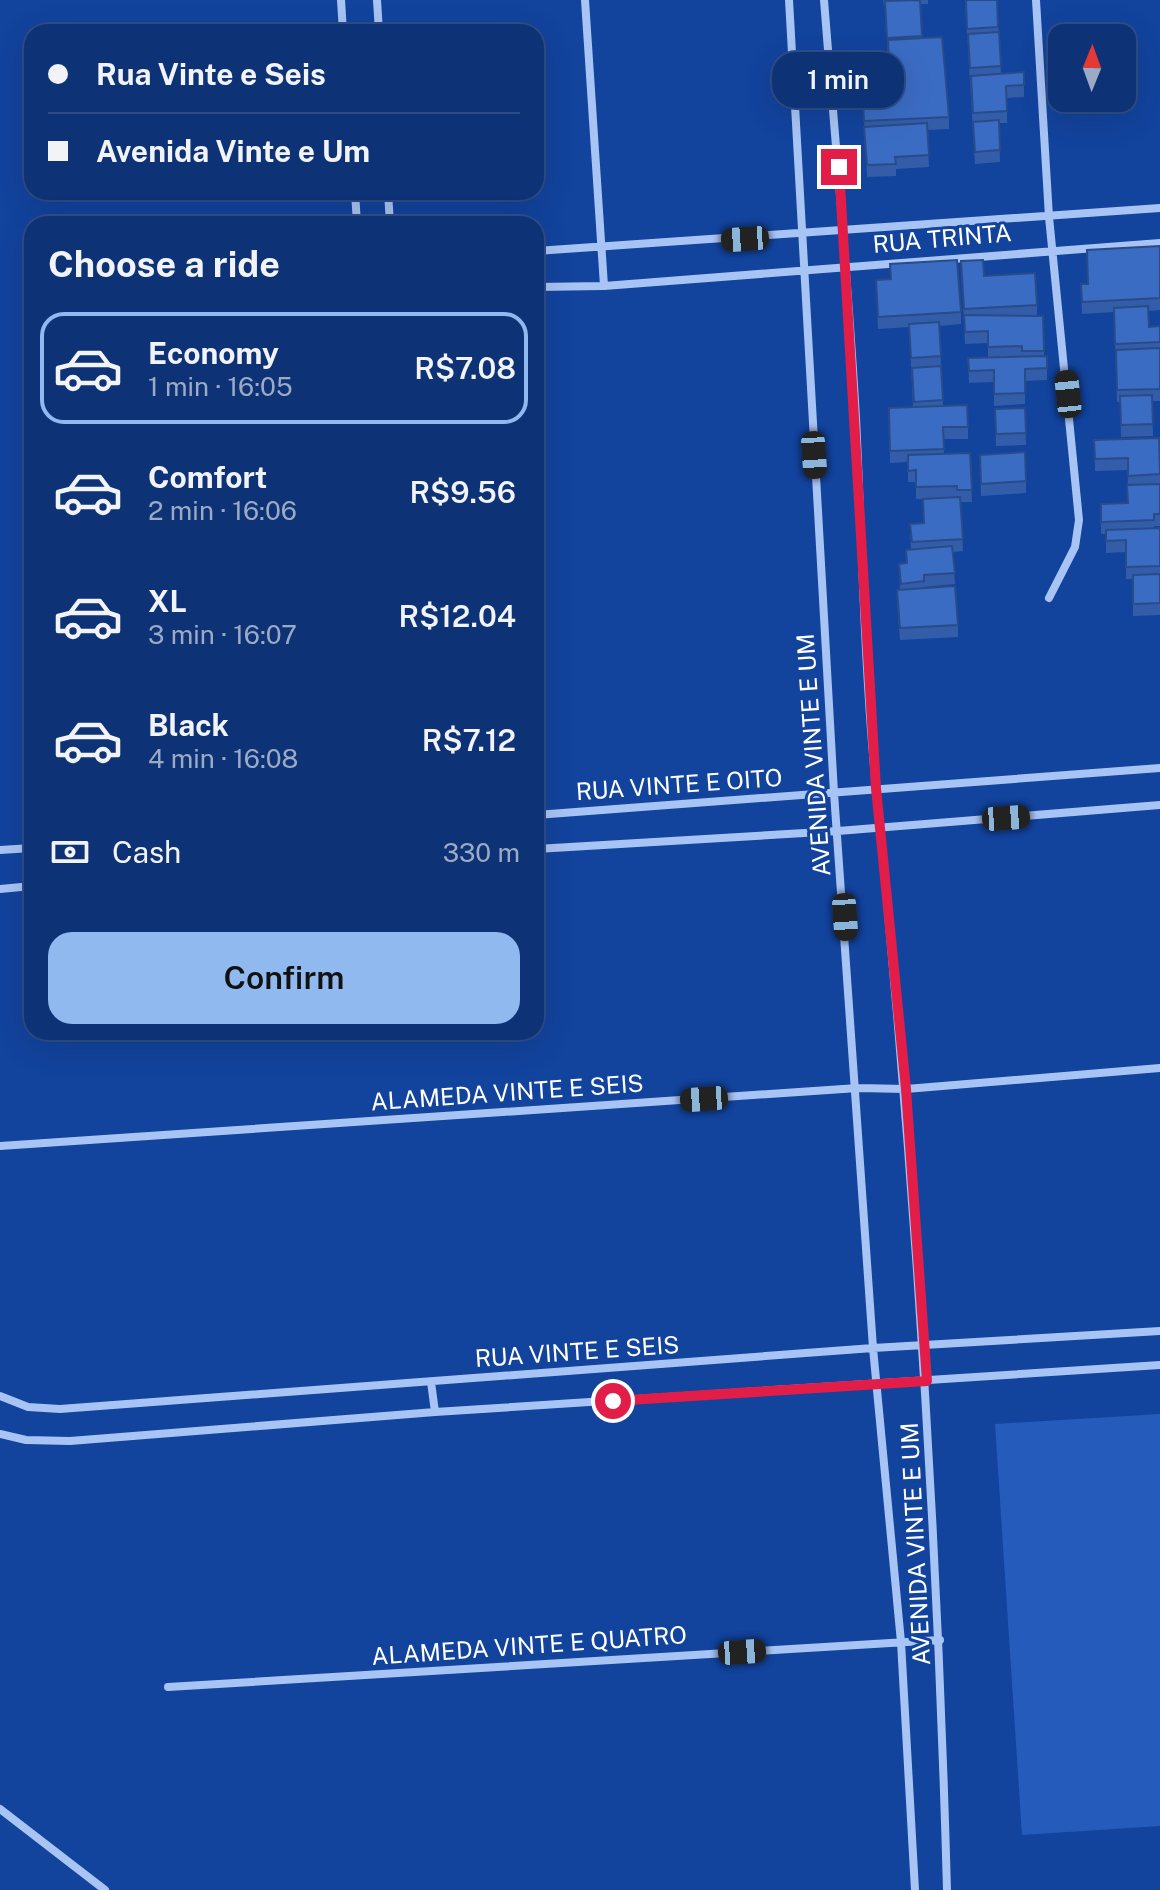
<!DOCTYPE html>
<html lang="en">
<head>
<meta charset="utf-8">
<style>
  :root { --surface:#0e3276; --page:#173a7b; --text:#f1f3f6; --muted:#9baac5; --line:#2e4d88; --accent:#90b9f0 }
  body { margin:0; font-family:"Public Sans",sans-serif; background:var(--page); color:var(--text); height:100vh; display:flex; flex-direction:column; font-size:30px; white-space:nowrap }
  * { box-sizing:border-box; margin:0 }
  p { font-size:26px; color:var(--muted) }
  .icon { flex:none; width:44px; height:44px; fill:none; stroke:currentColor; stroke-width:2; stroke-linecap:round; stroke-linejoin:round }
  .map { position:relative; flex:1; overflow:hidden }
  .sheet { position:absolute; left:24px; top:216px; width:520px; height:824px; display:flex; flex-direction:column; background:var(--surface); border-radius:24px; box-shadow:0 8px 32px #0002,0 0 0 2px var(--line) }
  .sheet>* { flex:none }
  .banner { position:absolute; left:24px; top:24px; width:520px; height:176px; border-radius:24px; box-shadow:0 8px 32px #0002,0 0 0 2px var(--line); display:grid; align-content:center; height:176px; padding:0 24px; background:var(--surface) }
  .needle { width:52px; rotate:1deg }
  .fabs { position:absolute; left:1048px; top:24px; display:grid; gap:16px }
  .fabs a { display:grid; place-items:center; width:88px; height:88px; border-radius:16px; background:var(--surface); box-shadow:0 8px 32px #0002,0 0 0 2px var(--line); font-size:40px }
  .end { position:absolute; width:36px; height:36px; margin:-18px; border:10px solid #e11d48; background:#fff; box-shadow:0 0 0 4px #fff }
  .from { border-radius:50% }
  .bubble { position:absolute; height:56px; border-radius:24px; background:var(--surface); box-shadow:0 8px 32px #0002,0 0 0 2px var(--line); font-size:26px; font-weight:600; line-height:56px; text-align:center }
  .car { position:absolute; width:24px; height:48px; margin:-24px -12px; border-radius:10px; box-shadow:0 0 6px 2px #0007; background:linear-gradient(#222 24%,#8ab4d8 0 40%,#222 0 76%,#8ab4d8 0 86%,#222 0) }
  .banner b { display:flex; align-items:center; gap:28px; height:76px; font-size:30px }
  .banner b+b { border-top:2px solid var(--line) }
  .banner i { width:20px; height:20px; background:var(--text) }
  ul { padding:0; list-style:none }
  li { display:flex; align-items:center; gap:24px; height:112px; margin:0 16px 12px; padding:0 8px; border:4px solid transparent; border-radius:24px }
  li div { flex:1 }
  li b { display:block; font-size:30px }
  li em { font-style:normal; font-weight:600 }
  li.selected { border-color:var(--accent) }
  li>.icon { width:72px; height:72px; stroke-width:1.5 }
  h2 { padding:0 24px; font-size:36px; line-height:96px }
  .pay { display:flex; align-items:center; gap:20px; height:88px; padding:0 24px; font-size:30px }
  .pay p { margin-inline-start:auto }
  .primary-button { display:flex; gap:16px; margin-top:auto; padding:16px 24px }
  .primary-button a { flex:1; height:92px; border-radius:24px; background:var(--accent); color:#111; font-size:32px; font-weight:600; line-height:92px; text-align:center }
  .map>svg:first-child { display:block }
  .green { fill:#255cbc }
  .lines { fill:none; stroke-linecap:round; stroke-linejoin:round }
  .street { stroke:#a8c4f4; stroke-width:8 }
  .wall { fill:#335da9 }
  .building { fill:#3b6cc4; stroke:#294c89; stroke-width:2 }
  .route { stroke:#e11d48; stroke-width:10 }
  .labels { text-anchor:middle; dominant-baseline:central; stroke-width:6; stroke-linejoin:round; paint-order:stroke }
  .street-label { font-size:24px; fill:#fff; stroke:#12439d }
</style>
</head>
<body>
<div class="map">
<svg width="1160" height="1890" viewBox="0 0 1160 1890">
  <rect width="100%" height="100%" fill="#12439d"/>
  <path class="green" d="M 1160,1414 L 1160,1826 L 1022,1835 L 995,1424 Z"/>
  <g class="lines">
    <path class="street" d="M 341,0 L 343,32
      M 377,0 L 379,32
      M 585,0 L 604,286
      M 789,0 L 834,793 L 873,1348 L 901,1642 L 915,1890
      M 824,0 C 835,139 848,278 856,418 C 862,541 864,666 876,788 C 913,1157 937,1519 947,1890
      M 1036,0 L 1049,217 L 1079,520 L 1075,547 L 1049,598
      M 355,192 L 357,224
      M 388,192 L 390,224
      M 536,251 L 1160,208
      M 536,287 L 604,286 L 1160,243
      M 536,815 L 1160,768
      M 536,849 L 838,831 L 1160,805
      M 0,850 L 32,848
      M 0,889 L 32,886
      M 0,1146 L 858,1088 L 906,1089 L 1160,1068
      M 431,1382 L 435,1412
      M 0,1396 L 28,1407 L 60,1409 L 873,1348 L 1160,1331
      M 0,1434 L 26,1440 L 70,1441 L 435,1412 L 1160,1365
      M 168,1687 L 940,1640
      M 0,1809 L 105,1890"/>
  </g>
  <path class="wall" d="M 883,0 L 928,0 L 928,4 L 920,4 L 922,38 L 949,117 L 949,129 L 927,130 L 929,167 L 896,169 L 896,176 L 867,177 L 862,82 L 889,80 L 885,6 L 884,6 Z
    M 965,0 L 997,0 L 1001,74 L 1024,72 L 1024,97 L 1007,98 L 1007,123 L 999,123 L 1000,162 L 975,164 Z
    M 1160,246 L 1160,310 L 1149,311 L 1149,327 L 1160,326 L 1160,401 L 1152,401 L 1153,436 L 1121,437 L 1120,402 L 1117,402 L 1114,312 L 1082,314 L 1081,284 L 1088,284 L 1087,250 Z
    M 961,261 L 984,276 L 1037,305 L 1037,316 L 1043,316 L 1044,356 L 1047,356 L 1047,380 L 1025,381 L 1025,404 L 994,406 L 994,382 L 969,383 L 968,358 L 988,358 L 988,343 L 965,344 Z
    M 890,264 L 961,312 L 961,324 L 939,326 L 943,406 L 968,427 L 968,439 L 944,439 L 944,454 L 970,453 L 972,502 L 961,502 L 963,551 L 953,552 L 955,584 L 924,587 L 958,625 L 958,637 L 900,640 L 897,602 L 897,590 L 900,589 L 899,564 L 906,563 L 906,550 L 911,549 L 910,524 L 924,523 L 927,499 L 916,499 L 916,482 L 908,482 L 908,462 L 890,463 L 889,408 L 913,407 L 909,327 L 878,329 L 876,280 L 890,279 Z
    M 1025,408 L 1026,445 L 996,446 L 995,409 Z
    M 1094,440 L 1160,448 L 1160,526 L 1154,526 L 1154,528 L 1160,528 L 1160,615 L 1133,616 L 1133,579 L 1126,579 L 1126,552 L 1106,553 L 1106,534 L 1101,534 L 1101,504 L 1127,503 L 1128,470 L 1095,471 Z
    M 980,467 L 1026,481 L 1026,493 L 981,496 Z"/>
  <path class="building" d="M 920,0 L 922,36 L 887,38 L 885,1 Z
    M 966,0 L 997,0 L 998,27 L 967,29 Z
    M 999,32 L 1001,66 L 970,68 L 968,34 Z
    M 942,37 L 949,117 L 864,121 L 862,82 L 890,80 L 888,40 Z
    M 1024,72 L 1024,85 L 1006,86 L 1007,111 L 973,113 L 971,76 Z
    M 999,120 L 1000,150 L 975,152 L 973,122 Z
    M 927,123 L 929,155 L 895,157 L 896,164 L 867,165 L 864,127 Z
    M 1160,246 L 1160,298 L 1082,302 L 1081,284 L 1088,284 L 1087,250 Z
    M 957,260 L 961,312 L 878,317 L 876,280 L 891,279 L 890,264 Z
    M 983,260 L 984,276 L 1035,273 L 1037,305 L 964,309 L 961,261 Z
    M 1148,306 L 1149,327 L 1160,326 L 1160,342 L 1115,344 L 1114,308 Z
    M 964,315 L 1043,316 L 1044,351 L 1022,351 L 1022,346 L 988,347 L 988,331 L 965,332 Z
    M 939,322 L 941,356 L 911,358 L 909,324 Z
    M 1160,348 L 1160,389 L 1117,390 L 1116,350 Z
    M 1047,356 L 1047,368 L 1025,369 L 1025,393 L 994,394 L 994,370 L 969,371 L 968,358 Z
    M 941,366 L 943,400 L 914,402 L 912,368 Z
    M 1152,395 L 1153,424 L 1121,425 L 1120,396 Z
    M 967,405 L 968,427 L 943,427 L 944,449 L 890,451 L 889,408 Z
    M 1025,408 L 1026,433 L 996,434 L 995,409 Z
    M 1159,438 L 1160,474 L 1128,476 L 1128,458 L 1095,459 L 1094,440 Z
    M 1025,452 L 1026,481 L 981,484 L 980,455 Z
    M 970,453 L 972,490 L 957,490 L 957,486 L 916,487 L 916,470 L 908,471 L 908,455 Z
    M 1160,484 L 1160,514 L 1154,514 L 1154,520 L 1101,522 L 1101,504 L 1128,503 L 1127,485 Z
    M 960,497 L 963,539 L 912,542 L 910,524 L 924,523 L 923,499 Z
    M 1160,528 L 1160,566 L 1126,567 L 1126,540 L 1106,541 L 1106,530 Z
    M 952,546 L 955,573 L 924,575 L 924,581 L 901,584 L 899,564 L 907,563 L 906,550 Z
    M 1160,574 L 1160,603 L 1133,604 L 1133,575 Z
    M 955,586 L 958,625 L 900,628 L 897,590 Z"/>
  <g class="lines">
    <path class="route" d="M 613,1401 L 927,1381 L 906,1089 L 876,788 L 839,167"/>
  </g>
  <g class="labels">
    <g class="street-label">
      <text transform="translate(942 238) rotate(-5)">RUA TRINTA</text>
      <text transform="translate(813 755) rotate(-94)">AVENIDA VINTE E UM</text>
      <text transform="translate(679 784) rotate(-4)">RUA VINTE E OITO</text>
      <text transform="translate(507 1092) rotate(-4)">ALAMEDA VINTE E SEIS</text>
      <text transform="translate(577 1351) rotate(-4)">RUA VINTE E SEIS</text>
      <text transform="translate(915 1544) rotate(-93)">AVENIDA VINTE E UM</text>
      <text transform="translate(529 1645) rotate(-4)">ALAMEDA VINTE E QUATRO</text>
    </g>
  </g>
</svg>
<div class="fabs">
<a><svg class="needle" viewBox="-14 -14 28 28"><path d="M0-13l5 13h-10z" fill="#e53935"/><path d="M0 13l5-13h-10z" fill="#9baac5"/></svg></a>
</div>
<i class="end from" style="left:613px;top:1401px"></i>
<i class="end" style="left:839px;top:167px"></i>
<div class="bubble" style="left:772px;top:52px;width:132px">1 min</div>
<i class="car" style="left:745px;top:239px;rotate:266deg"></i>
<i class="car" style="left:1068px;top:394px;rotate:354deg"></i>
<i class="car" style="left:814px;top:455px;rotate:176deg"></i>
<i class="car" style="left:1006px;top:818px;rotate:86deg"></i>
<i class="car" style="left:845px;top:917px;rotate:176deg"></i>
<i class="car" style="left:704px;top:1099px;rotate:266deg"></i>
<i class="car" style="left:742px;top:1652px;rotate:86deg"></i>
<div class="banner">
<b><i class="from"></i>Rua Vinte e Seis</b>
<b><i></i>Avenida Vinte e Um</b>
</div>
<section class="sheet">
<h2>Choose a ride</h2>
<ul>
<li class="selected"><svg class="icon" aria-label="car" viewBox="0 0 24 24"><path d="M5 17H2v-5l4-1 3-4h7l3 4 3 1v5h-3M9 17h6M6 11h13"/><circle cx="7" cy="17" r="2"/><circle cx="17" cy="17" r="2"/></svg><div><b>Economy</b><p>1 min · 16:05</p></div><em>R$7.08</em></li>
<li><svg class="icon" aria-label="car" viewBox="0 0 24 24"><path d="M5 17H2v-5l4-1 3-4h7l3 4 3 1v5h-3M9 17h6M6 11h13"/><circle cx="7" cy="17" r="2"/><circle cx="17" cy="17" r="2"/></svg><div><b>Comfort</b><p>2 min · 16:06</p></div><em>R$9.56</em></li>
<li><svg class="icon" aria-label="car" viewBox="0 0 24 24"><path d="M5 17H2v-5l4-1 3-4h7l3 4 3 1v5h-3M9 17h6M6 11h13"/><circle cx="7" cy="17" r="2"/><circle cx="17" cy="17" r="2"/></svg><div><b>XL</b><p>3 min · 16:07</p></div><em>R$12.04</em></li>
<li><svg class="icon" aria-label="car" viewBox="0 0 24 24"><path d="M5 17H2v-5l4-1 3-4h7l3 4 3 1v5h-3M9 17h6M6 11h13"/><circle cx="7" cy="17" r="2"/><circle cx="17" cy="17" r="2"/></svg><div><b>Black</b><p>4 min · 16:08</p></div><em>R$7.12</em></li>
</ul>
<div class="pay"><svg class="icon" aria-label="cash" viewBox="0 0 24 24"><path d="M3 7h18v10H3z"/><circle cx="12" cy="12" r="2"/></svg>Cash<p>330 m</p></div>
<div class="primary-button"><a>Confirm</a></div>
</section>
</div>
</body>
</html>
